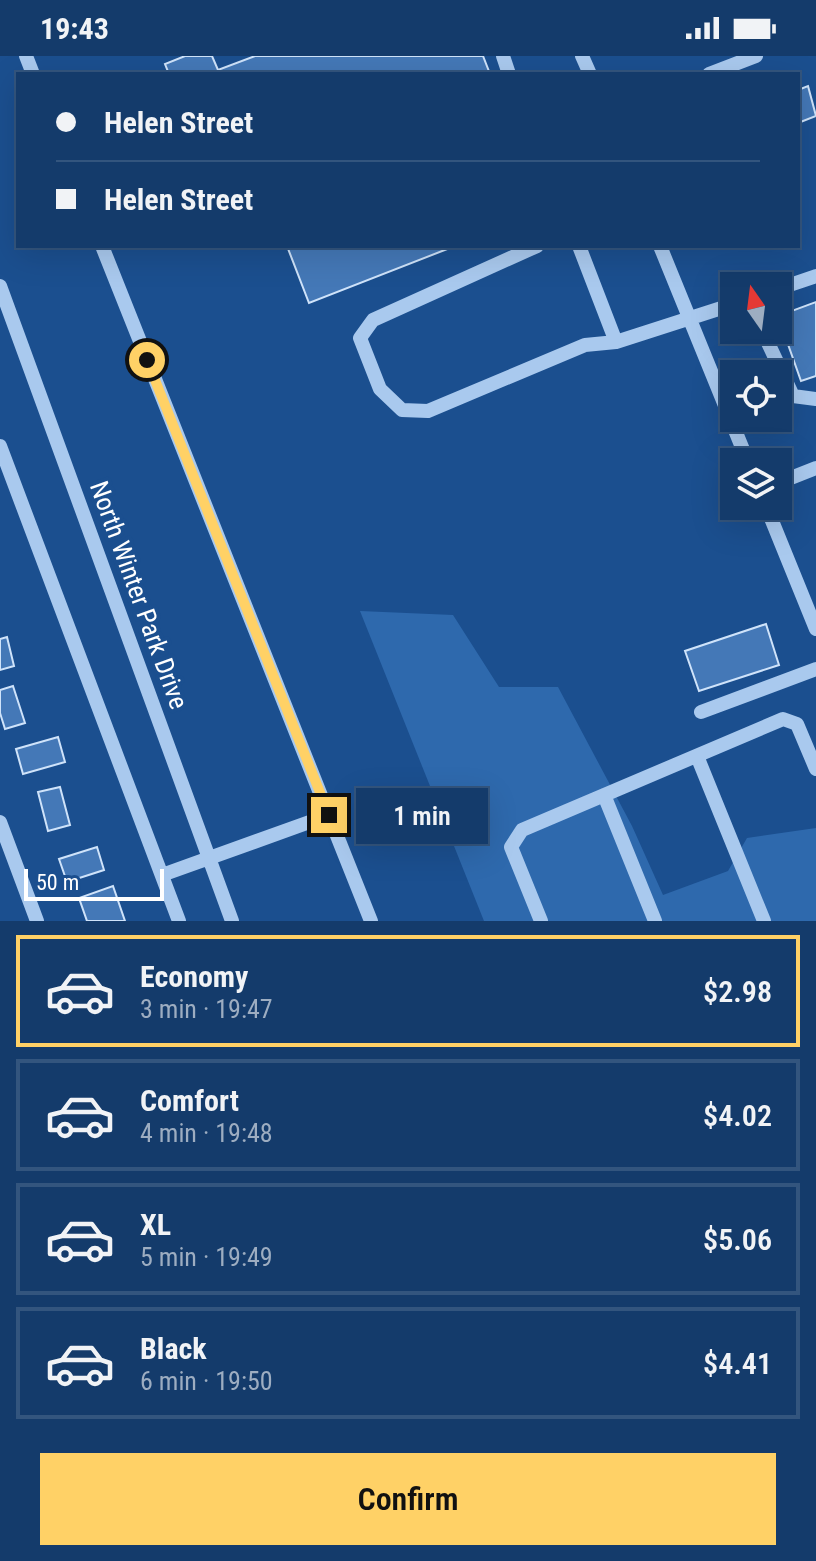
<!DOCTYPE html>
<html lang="en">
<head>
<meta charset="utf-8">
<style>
  :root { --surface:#143b6b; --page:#214673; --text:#f1f3f6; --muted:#9dadc1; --line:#33557e; --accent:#ffd166 }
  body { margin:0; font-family:"Roboto Condensed",sans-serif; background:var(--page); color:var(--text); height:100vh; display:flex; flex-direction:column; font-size:30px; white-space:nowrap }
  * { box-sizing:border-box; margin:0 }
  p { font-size:26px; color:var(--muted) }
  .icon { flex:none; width:44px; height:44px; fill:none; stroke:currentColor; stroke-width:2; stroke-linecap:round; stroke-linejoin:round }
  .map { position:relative; height:865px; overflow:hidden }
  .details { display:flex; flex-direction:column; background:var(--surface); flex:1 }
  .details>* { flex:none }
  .guide { position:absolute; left:16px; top:16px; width:784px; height:176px; border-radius:0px; box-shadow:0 8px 32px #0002,0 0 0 2px var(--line); display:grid; align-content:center; height:176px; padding:0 40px; background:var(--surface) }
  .needle { width:52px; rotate:346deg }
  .buttons { position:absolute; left:720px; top:216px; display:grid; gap:16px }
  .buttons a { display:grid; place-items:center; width:72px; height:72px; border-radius:0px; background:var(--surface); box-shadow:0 8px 32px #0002,0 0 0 2px var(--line); font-size:40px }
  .scale { position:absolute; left:24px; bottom:20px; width:140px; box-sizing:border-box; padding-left:8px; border:4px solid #fff; border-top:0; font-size:22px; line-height:28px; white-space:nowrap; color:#fff; -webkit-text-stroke:6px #1b4f8f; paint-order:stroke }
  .end { position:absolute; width:36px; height:36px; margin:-18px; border:10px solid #ffd166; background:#111; box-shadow:0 0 0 4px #111 }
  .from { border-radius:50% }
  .bubble { position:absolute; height:56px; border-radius:0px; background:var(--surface); box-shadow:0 8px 32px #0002,0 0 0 2px var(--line); font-size:26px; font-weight:600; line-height:56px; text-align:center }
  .guide b { display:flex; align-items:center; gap:28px; height:76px; font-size:30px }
  .guide b+b { border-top:2px solid var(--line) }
  .guide i { width:20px; height:20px; background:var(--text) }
  ul { padding:14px 0 0; list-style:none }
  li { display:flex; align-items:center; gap:24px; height:112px; margin:0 16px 12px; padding:0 24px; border:4px solid var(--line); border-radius:0px }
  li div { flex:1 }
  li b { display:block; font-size:30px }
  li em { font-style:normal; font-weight:600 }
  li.selected { border-color:var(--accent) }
  li>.icon { width:72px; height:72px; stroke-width:1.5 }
  .cta { display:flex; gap:16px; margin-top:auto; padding:16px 40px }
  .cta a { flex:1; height:92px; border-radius:0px; background:var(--accent); color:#111; font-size:32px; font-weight:600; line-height:92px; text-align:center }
  .status { display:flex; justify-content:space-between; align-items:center; height:56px; padding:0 40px; background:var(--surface); direction:ltr }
  .status svg { height:22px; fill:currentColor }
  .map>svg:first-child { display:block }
  .green { fill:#2e69ad }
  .building { fill:#4478b7; stroke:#cfe3fa; stroke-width:2 }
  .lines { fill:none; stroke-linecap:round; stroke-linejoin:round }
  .minor { stroke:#a9c9ee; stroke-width:14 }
  .route { stroke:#ffd166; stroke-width:10 }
  .labels { text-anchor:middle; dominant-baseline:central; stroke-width:8; stroke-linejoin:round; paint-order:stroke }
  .street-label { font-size:26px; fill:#fff; stroke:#1b4f8f }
</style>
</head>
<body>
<div class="status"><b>19:43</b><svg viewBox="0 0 49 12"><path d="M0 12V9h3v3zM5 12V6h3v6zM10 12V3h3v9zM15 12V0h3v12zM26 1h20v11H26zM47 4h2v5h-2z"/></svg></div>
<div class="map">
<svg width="816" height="865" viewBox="0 0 816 865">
  <rect width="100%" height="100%" fill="#1b4f8f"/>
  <path class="green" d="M 360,555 L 453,559 L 499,631 L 558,631 L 632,770 L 663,839 L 728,815 L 747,782 L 816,772 L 816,865 L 484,865 Z"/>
  <path class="building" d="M 185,0 L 212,0 L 218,14 L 255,0 L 483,0 L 490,18 L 169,18 L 165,8 Z
    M 808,30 L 816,60 L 798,67 L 798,34 Z
    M 287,190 L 455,190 L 309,247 Z
    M 816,246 L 816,320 L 801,325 L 778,260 Z
    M 766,568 L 779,609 L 699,635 L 685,595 Z
    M 7,581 L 14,610 L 0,614 L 0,583 Z
    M 13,630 L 25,667 L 5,673 L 0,657 L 0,634 Z
    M 58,681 L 65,706 L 23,718 L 16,693 Z
    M 60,731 L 70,769 L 48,775 L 38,736 Z
    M 97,791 L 104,814 L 67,826 L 59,803 Z
    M 113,830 L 125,865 L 87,865 L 79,842 Z"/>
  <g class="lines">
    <path class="minor" d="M 26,0 L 33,18
      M 503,0 L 509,18
      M 582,0 L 590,18
      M 709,18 L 756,0
      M 102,190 L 371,865
      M 537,190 L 373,264 L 360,282 L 380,333 L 402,354 L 428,355 L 585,289 L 616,286 L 734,248
      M 579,190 L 616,286
      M 660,190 L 748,406
      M 0,230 L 232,865
      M 778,233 L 816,220
      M 762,274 L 793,340 L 816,343
      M 0,390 L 179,865
      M 778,427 L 816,412
      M 766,450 L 816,573
      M 701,656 L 816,613
      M 697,700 L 764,865
      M 604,739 L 655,865
      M 0,766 L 37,865
      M 162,819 L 329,759
      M 541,865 L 511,791 L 522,774 L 783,663 L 797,668 L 816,713"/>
  </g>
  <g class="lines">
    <path class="route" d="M 147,304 L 329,759"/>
  </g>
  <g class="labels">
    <g class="street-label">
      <text transform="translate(139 539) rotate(70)">North Winter Park Drive</text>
    </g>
  </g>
</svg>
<div class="buttons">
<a><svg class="needle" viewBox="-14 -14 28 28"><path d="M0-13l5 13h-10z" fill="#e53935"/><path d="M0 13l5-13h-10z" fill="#9dadc1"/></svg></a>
<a><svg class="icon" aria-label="locate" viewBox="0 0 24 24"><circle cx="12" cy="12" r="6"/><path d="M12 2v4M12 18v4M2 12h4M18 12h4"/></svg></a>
<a><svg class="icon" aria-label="layers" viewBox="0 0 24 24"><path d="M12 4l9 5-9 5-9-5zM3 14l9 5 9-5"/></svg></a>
</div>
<div class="scale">50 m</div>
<i class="end from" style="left:147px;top:304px"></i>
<i class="end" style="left:329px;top:759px"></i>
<div class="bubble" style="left:356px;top:732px;width:132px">1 min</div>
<div class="guide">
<b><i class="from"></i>Helen Street</b>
<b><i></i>Helen Street</b>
</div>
</div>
<section class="details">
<ul>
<li class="selected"><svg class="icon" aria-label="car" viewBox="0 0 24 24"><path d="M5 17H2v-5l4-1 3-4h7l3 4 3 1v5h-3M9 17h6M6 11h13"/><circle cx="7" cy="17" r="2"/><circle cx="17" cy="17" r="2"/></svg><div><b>Economy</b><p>3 min · 19:47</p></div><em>$2.98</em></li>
<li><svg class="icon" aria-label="car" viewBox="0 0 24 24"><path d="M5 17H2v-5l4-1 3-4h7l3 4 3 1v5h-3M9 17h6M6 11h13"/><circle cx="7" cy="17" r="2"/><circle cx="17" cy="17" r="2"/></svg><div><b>Comfort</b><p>4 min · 19:48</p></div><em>$4.02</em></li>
<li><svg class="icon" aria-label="car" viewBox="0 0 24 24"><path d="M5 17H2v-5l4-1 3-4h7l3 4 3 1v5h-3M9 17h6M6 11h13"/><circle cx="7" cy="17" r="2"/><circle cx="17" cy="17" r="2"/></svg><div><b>XL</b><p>5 min · 19:49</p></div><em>$5.06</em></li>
<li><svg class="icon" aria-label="car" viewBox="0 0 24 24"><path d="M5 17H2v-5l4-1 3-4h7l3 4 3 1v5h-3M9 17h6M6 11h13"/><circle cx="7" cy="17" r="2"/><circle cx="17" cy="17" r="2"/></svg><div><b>Black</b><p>6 min · 19:50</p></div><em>$4.41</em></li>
</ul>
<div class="cta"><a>Confirm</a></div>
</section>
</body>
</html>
